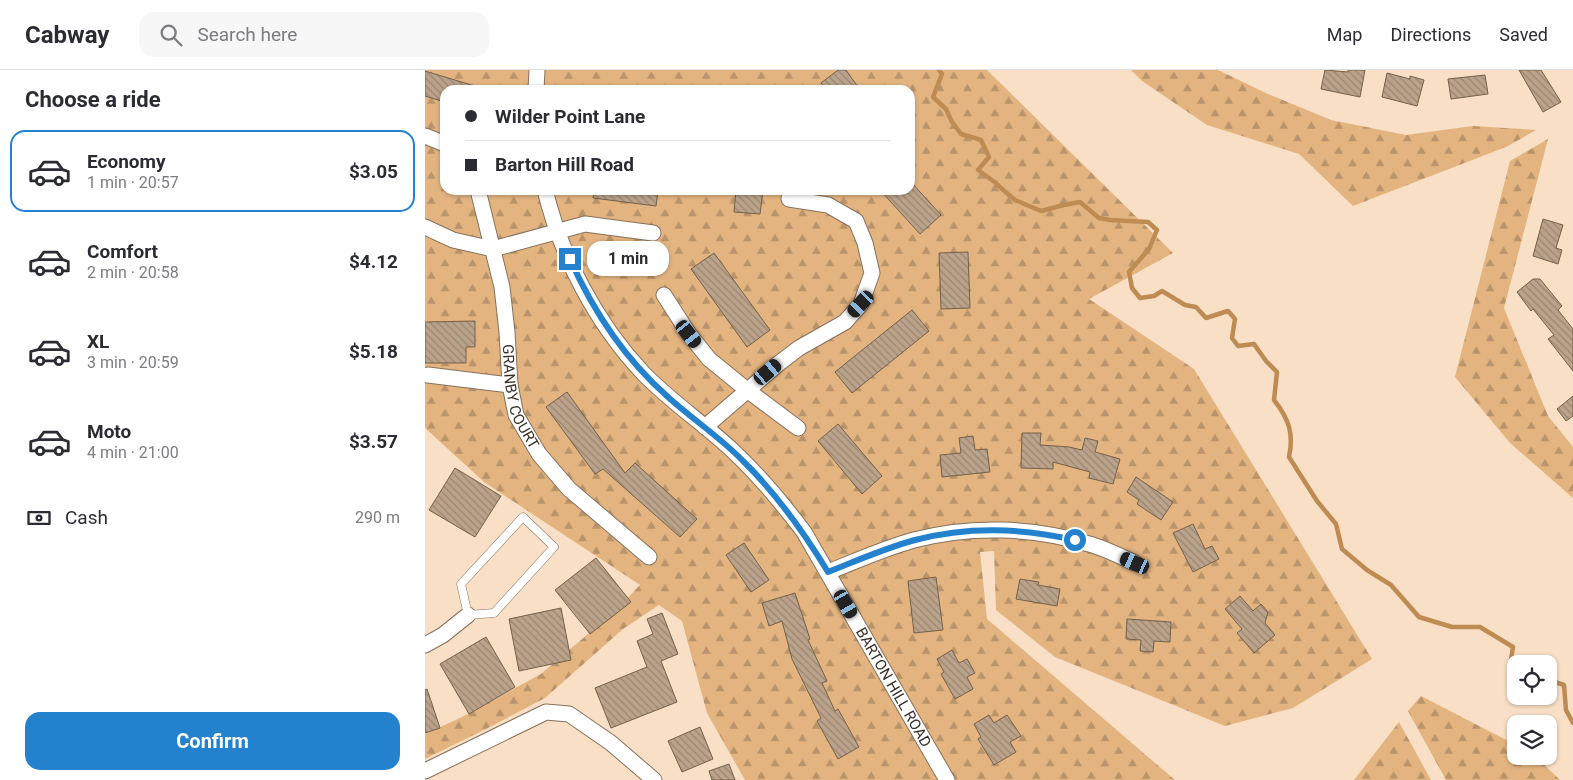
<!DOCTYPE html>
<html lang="en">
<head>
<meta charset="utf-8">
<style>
  :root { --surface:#fff; --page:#f7f7f7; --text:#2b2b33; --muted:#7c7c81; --line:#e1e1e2; --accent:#2481cd }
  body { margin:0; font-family:Roboto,sans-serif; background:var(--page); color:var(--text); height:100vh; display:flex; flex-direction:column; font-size:19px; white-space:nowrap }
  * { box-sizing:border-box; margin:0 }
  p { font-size:16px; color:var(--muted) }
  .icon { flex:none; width:28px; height:28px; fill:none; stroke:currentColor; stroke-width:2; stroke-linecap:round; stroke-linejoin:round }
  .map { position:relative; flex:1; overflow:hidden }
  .drawer { display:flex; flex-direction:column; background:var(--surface); width:425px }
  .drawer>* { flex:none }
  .guide { position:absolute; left:15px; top:15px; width:475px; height:110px; border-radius:15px; box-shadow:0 1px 4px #0004; display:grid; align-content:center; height:110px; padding:0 25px; background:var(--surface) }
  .controls { position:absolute; left:1082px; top:585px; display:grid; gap:10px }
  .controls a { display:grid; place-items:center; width:50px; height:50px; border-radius:10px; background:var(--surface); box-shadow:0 1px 4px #0004; font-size:25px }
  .end { position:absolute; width:22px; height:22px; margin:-11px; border:6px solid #2481cd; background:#fff; box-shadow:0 0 0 2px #fff }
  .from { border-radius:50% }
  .bubble { position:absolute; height:35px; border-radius:15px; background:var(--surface); box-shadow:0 1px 4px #0004; font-size:16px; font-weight:700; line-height:35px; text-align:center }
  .car { position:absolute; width:15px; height:30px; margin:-15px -8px; border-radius:6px; box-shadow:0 0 4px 1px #0007; background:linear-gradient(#222 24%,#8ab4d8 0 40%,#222 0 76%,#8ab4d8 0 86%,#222 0) }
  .guide b { display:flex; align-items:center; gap:18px; height:48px; font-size:19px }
  .guide b+b { border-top:1px solid var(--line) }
  .guide i { width:12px; height:12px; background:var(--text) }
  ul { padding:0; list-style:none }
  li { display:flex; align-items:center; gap:15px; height:82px; margin:0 10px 8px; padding:0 15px; border:2px solid transparent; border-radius:15px }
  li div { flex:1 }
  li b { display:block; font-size:19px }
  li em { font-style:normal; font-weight:700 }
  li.selected { border-color:var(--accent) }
  li>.icon { width:45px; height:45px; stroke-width:1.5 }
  h2 { padding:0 25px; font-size:22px; line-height:60px }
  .pay { display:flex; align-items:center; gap:12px; height:55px; padding:0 25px; font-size:19px }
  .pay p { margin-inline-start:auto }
  .cta { display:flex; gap:10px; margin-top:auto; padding:10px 25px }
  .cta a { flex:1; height:58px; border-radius:15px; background:var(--accent); color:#fff; font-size:20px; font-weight:700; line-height:58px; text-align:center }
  header { display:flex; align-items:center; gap:30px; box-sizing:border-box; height:70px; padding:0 25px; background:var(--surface); border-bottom:1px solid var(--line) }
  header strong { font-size:24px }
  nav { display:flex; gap:28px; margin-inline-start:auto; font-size:18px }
  .search { width:350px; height:45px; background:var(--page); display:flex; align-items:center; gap:12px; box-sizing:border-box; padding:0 18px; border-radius:15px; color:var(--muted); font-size:19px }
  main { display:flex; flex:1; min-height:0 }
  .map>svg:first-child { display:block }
  .forest { fill:url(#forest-firs); fill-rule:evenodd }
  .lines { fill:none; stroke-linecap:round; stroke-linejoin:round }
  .stream { stroke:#be8c53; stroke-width:4.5 }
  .building { fill:url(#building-back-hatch); stroke:#756049 }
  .lane-casing { stroke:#87715a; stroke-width:9 }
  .street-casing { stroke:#87715a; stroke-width:17 }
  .lane { stroke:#fff; stroke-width:8 }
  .street { stroke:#fff; stroke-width:15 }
  .route { stroke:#2481cd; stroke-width:6 }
  .labels { text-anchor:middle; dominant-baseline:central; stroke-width:4; stroke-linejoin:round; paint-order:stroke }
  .street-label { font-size:15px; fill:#382f25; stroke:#fdeede }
</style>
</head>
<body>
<header>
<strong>Cabway</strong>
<div class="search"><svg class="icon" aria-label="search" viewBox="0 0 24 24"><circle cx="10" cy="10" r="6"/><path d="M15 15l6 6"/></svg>Search here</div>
<nav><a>Map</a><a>Directions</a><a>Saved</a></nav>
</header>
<main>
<section class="drawer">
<h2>Choose a ride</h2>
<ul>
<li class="selected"><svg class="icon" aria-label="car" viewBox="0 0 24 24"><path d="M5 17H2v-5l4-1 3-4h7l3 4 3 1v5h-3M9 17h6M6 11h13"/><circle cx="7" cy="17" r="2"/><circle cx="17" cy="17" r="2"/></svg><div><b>Economy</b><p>1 min · 20:57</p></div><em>$3.05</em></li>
<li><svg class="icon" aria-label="car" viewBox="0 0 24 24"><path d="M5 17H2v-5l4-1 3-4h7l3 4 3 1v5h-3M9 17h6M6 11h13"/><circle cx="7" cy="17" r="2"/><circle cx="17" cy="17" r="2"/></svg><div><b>Comfort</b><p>2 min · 20:58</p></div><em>$4.12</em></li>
<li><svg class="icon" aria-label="car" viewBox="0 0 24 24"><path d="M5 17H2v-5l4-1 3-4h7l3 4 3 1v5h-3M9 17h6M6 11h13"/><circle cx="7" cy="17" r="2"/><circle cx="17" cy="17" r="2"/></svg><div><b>XL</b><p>3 min · 20:59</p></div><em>$5.18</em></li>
<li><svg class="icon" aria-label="car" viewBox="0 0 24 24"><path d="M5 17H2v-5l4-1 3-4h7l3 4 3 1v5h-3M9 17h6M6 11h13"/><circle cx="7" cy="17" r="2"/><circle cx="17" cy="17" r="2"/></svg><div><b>Moto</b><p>4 min · 21:00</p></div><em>$3.57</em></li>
</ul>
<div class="pay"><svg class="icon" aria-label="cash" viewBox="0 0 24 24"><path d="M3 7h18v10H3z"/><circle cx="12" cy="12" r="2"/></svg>Cash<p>290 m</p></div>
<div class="cta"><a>Confirm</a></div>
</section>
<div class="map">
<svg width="1148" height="710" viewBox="0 0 1148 710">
  <defs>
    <pattern id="forest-firs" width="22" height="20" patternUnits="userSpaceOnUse" patternTransform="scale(1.25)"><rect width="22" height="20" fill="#e3b480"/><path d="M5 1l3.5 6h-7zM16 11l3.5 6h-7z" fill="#b99369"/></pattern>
    <pattern id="building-back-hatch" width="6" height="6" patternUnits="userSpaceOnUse" patternTransform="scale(1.25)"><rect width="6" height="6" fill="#bba38b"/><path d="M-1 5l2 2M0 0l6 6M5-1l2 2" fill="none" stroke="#998571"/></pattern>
  </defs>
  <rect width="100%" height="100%" fill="#f8dfc5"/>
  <path class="forest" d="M 0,0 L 562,0 L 748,183 L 664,229 L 769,299 L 947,589 L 868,638 L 800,656 L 630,587 L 571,540 L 569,481 L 555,482 L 562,549 L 750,710 L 320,710 L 282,643 L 257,551 L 234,535 L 198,559 L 120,628 L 61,659 L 0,689 L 0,664 L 37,647 L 116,604 L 190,541 L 215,515 L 59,412 L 0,358 ZM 20,20 L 485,20 L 485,120 L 20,120 Z
    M 706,0 L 793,0 L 843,24 L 906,50 L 981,65 L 1048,56 L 1111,60 L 1081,77 L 928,136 L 874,84 L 782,55 L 717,11 Z
    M 1123,69 L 1079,238 L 1123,346 L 1148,377 L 1148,428 L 1085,373 L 1030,307 L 1085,91 Z
    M 996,626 L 1091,675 L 1091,686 L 1110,686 L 1135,710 L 1021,710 L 983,641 Z
    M 974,652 L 1006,710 L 929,710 Z"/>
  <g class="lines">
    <path class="stream" d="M 514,0 L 517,4 L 508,27 L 521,39 L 527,52 L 536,64 L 556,70 L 564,87 L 553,100 L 571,113 L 577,119 L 590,130 L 616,141 L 639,135 L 655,132 L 674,148 L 685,150 L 723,152 L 732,160 L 724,179 L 704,202 L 707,218 L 715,228 L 729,226 L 737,221 L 760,235 L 771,237 L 781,248 L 803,241 L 810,249 L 807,268 L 813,276 L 829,274 L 841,291 L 852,302 L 849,330 C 864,349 869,364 864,387 L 892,431 L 911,454 L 917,479 L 942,500 L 966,515 L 994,547 L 1027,557 L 1055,557 L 1088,577 C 1086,591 1081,608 1091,619
      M 1124,610 L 1139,615 L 1141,640 L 1148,653"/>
  </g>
  <path class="building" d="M 413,0 L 421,0 L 435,20 L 401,20 L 396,13 Z
    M 900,0 L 923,2 L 923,0 L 940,0 L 935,27 L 896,19 Z
    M 1094,0 L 1116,0 L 1136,32 L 1118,42 Z
    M 0,1 L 53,17 L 53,20 L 20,20 L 20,32 L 0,26 Z
    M 962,3 L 985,9 L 985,6 L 999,10 L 992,36 L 957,27 Z
    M 1060,5 L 1063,24 L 1026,29 L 1023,9 Z
    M 485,111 L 516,145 L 495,164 L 455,120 L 485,120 Z
    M 169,120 L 233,120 L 231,136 L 168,128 Z
    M 311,120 L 338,120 L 335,144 L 309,142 Z
    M 1118,149 L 1138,155 L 1131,178 L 1137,180 L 1133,194 L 1108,186 Z
    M 543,182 L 545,238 L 516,239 L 514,183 Z
    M 289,183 L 345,260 L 322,277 L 266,199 Z
    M 1108,209 L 1115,209 L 1137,236 L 1133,240 L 1148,259 L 1148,301 L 1123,269 L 1129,265 L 1108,239 L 1106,241 L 1092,222 Z
    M 487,240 L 504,261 L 427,323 L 410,302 Z
    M 50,251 L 50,277 L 41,277 L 41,293 L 0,293 L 0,252 Z
    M 142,322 L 200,403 L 210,393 L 272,449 L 255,467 L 178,399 L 170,404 L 121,337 Z
    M 1148,326 L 1148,346 L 1141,351 L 1132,339 Z
    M 413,354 L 457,406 L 437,424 L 393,371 Z
    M 597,363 L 616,363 L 615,375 L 644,377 L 657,380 L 660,368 L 673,371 L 670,382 L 695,389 L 688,414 L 664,408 L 665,402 L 628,392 L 628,399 L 596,398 Z
    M 548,366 L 550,380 L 562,379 L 565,402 L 517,407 L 515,385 L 536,383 L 534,368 Z
    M 30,398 L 76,426 L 50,467 L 4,440 Z
    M 711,407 L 748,432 L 736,450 L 712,434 L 714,430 L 702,422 Z
    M 768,454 L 780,479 L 787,476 L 794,489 L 768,502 L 748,463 Z
    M 319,473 L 344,510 L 326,522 L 301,485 Z
    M 171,488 L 206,532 L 165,564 L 130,520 Z
    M 511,507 L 518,560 L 489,563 L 483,511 Z
    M 595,509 L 614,512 L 613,515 L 635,519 L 632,536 L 591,529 Z
    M 370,523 L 385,569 L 383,570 L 402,611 L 397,613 L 410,641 L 413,639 L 434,677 L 413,689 L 392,651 L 396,648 L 367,589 L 357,551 L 344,556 L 337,533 Z
    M 815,526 L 828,541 L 836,534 L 843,542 L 840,553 L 850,565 L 829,583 L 812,563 L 817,559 L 800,539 Z
    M 136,538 L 146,590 L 94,601 L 84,549 Z
    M 237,543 L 253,584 L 236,591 L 252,632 L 186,658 L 170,618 L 222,597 L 212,571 L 228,564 L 222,549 Z
    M 702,549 L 746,552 L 745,572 L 729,571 L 728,582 L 715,581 L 716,570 L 701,569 Z
    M 61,567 L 90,617 L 44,644 L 15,594 Z
    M 527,580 L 534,593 L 542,589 L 550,603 L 542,607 L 548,619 L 530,629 L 516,604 L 519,602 L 512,589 Z
    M 2,619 L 15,658 L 0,663 L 0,620 Z
    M 564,645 L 569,653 L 582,645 L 596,666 L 585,672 L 591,682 L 569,695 L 553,669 L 556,667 L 549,654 Z
    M 275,657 L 288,689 L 257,702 L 243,671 Z
    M 304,694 L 310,710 L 287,710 L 284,701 Z"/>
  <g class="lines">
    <defs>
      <path id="lane" d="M 98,447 L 129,477 L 69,543 L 43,545 L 36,514 Z"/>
      <g id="street">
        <path d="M 111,20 L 112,0"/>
        <path d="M 0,66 L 20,74"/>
        <path id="s1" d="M 53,120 L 77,217 L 82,262 L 85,315 L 91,345 L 114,384 L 144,419 L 224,487"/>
        <path id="s2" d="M 120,120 C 136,186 171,253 218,303 C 245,331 278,353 307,380 C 334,405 357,433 379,462 L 522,710"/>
        <path d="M 0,157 L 28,170 L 68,179 L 160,154 L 228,163"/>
        <path d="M 239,225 L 264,264 L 284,289 L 322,320 L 373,358"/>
        <path d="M 3,305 L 85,315"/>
        <path d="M 280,357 L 353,294 L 374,278 L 420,252 L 436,234 L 447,203 L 440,173 L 431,151 L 403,135 L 364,129 L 365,120"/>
        <path d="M 403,502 C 431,491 460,478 489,470 C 546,455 607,457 664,474 C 679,478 695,486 710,493"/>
        <path d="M 0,575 L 18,565 L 43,545"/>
        <path d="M 0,701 L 121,642 L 144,644 L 186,673 L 229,710"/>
      </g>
    </defs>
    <use href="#lane" class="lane-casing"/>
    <use href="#street" class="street-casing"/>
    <use href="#lane" class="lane"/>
    <use href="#street" class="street"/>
  </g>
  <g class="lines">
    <path class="route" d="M 145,189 C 168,241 200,289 243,327 C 267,349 295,367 318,391 C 352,424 378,461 403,502 C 431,491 460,478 490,470 C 544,456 595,458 650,470"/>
  </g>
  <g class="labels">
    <g class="street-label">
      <text stroke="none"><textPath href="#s1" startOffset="212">GRANBY COURT</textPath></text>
      <text stroke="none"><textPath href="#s2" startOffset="616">BARTON HILL ROAD</textPath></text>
    </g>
  </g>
</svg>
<div class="controls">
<a><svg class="icon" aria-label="locate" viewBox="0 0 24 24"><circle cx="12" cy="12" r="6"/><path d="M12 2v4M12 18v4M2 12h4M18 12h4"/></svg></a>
<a><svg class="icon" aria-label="layers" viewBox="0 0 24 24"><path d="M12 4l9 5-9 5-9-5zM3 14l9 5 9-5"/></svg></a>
</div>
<i class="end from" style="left:650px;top:470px"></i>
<i class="end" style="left:145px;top:189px"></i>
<div class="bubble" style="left:162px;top:171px;width:82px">1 min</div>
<i class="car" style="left:436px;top:234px;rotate:223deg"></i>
<i class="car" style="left:264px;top:264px;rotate:142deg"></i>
<i class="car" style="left:343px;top:302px;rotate:50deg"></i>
<i class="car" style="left:710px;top:493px;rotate:294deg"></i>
<i class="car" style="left:421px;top:534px;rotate:150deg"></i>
<div class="guide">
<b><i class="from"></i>Wilder Point Lane</b>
<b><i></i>Barton Hill Road</b>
</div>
</div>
</main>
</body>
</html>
